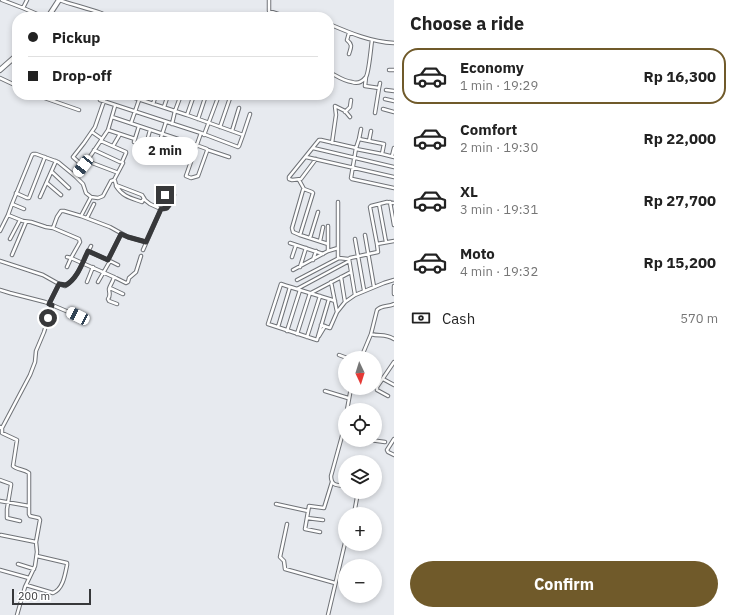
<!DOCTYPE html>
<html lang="en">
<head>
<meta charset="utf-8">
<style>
  :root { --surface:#fff; --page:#f6f6f6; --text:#222; --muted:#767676; --line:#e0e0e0; --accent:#705a2a }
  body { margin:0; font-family:"IBM Plex Sans",sans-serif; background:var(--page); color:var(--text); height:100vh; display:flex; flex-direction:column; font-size:15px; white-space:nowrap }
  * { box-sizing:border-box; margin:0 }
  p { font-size:13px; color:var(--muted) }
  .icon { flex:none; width:22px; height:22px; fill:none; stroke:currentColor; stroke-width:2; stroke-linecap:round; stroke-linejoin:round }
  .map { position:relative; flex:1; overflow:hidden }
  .drawer { display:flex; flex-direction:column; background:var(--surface); width:340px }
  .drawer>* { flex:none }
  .top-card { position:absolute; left:12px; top:12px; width:322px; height:88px; border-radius:16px; box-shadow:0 2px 6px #0003; display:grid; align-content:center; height:88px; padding:0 16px; background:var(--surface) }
  .needle { width:26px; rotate:176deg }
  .tools { position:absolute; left:338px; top:351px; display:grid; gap:8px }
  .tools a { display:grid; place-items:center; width:44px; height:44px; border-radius:50%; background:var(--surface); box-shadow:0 2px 6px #0003; font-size:20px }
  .scale { position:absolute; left:12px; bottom:10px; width:79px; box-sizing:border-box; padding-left:4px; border:2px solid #37383a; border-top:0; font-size:11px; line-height:14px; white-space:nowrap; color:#37383a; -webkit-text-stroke:3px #fff; paint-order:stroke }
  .end { position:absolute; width:18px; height:18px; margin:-9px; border:5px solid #37383a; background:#fff; box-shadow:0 0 0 2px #fff }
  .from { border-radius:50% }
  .bubble { position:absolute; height:28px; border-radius:14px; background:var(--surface); box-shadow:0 2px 6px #0003; font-size:13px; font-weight:700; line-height:28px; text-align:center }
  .car { position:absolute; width:12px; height:24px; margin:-12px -6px; border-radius:5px; box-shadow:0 0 3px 1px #0007; background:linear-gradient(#fff 24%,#345 0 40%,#fff 0 76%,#345 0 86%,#fff 0) }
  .top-card b { display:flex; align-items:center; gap:14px; height:38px; font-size:15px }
  .top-card b+b { border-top:1px solid var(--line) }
  .top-card i { width:10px; height:10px; background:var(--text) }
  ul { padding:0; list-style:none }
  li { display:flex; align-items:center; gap:12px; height:56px; margin:0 8px 6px; padding:0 8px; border:2px solid transparent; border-radius:16px }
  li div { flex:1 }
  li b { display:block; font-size:15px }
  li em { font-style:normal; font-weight:700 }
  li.current { border-color:var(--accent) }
  li>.icon { width:36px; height:36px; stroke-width:1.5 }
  h2 { padding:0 16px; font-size:18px; line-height:48px }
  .pay { display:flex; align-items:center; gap:10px; height:44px; padding:0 16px; font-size:15px }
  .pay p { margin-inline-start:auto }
  .primary-button { display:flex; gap:8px; margin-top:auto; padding:8px 16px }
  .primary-button a { flex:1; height:46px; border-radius:24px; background:var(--accent); color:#fff; font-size:16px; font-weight:700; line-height:46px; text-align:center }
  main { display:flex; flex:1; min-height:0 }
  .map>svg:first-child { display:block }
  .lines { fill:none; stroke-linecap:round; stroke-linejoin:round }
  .street-casing { stroke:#6f7277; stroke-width:4.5 }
  .secondary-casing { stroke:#6f7277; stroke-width:6 }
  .street { stroke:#fff; stroke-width:2.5 }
  .secondary { stroke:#fff; stroke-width:4 }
  .route { stroke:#37383a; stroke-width:5 }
</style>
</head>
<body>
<main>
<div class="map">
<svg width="394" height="615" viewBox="0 0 394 615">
  <rect width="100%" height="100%" fill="#e7eaef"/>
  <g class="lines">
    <defs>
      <path id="street" d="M 2,0 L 23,8 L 44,17
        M 59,0 C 73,5 87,8 101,13 L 103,14 L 103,17
        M 269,0 L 269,11 L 287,17
        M 23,8 L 27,0
        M 329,24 C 350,33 371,42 394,43
        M 349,54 C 351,47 353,45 347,40 L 349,33
        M 389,70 L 394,70
        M 329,72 C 337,76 343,81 352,82 C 357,84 362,82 366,77 C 369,72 371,47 372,40
        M 366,77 L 365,86 L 379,88 L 375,113
        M 0,78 L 17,86
        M 379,88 L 380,83
        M 386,90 L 394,91
        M 36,95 L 79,110
        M 385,99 L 394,101
        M 100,100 L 201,133 L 238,147 L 239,146 L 243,135 L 187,115 L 126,95
        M 153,104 L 156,95
        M 164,107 L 168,95
        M 383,109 L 394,112
        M 345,112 L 350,107 L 351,100
        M 187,115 L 194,95
        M 112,117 L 196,145 L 207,149 L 207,151 L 198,176 L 191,178 L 186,176 L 201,133
        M 198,119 L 206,95
        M 131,123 L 139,100
        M 172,124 L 175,111 L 181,95
        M 220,127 L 230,98
        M 108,130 L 135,139
        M 232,131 L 239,108
        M 92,132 L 102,139
        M 204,135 L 219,95
        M 243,135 L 250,114
        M 359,139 L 361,129
        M 369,141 L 371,131
        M 134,142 L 139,126
        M 332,143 L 336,115 L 335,106 L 345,111 L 350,117
        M 146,145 L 150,130
        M 113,146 L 120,134
        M 313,148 L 394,167
        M 171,149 L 174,138
        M 356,149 L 382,154
        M 94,150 L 120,162 L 122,162 L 126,153 L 126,152 L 101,141
        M 208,150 L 229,157
        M 156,153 L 166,122
        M 392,156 L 394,148
        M 73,157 L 84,143 L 95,127 L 104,101
        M 73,157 L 83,166
        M 306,157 L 394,177
        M 394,157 L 382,154 L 384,144 L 359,139 L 356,148 L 351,178 L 352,179 L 394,188
        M 180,159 L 185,142
        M 316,159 L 301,179 L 292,180 L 289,179 L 289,177 L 319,140 L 321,140 L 356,148
        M 87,161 L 116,172
        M 123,163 L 114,180 L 115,181 L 116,185 L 142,195 L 145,200 L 150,204 L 161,209 L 165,209 L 169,206 L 174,195
        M 52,172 L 69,188
        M 75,176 L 83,184 L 86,193 L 91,197
        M 299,180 L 304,189
        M 47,183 L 61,195
        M 116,186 C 123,197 131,198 142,202 L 144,198
        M 304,189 L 312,192 L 313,193 L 300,235 L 293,232 L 292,228 L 303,190 Z
        M 16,193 L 27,198 L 29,198 L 45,157
        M 165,195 L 173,199
        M 40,197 L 56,161
        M 338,202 L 338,257 L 339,258 L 348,259
        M 390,202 L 394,225
        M 394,203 L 387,202 L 371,206 L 370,207 L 377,244 L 378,252 L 350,258 L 349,259 L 355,295 L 384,283 L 394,280
        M 12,204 L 24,209
        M 379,204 L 386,242
        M 8,215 L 23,221 L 31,222 L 46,227 L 53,228 L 79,239 L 80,242 L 71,258 L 116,278 L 126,283 L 128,282 L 129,278 L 136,272 L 141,256
        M 81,216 L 91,197 L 98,198 L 103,196 L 111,181 L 114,180
        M 87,218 L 94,204
        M 328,226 L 328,251 L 338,248
        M 53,228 L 57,217 L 61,211 L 64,211 L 81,216 L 110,227 L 128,237 L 146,242
        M 0,231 L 8,215 L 12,204 L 32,155 L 33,154 L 36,154 L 58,162 L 75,176 L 87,161 L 108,130 L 115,106
        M 300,235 L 328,244
        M 365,235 L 374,287
        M 310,238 L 318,212
        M 10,239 L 20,220
        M 355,239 L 364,290
        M 320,241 L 323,227
        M 290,243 L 323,254
        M 377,244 L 394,241
        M 143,250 L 161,209
        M 88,251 L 110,261 L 98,282
        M 12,255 L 26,222
        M 67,257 L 71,258 L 67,267
        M 292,257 L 296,245
        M 108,260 L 121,234
        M 313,260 L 316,251
        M 0,261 L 43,275 L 59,284 L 65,286 C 77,280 85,257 91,246
        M 110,261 L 118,265
        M 300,267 L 306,248
        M 293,270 L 328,251
        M 114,277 C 113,282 110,285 109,289 C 109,293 111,295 108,299 L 109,301 L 117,304
        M 341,277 L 345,302
        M 297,280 L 339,258
        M 87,282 L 93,267
        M 331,282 L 337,312
        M 394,286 L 394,294
        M 110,288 L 123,294
        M 297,289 L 349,261
        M 0,290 L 10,293 L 45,302 L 78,316
        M 311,293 L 351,272
        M 329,299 L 317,340 L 268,324 L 281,284 C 299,290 317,295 335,301
        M 49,304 L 59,284
        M 321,325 L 330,328 L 337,312 L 345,302 L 355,295
        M 278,327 L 290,287
        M 287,331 L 300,290
        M 297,334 L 310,293
        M 371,334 C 380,337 384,333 394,339
        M 319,336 L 325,326
        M 307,337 L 320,296
        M 339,355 L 347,358
        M 361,358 L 371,334 L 377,310 C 381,305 389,307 394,304
        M 375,373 L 378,374
        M 383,379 L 394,385
        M 375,387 L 377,387 L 394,362
        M 377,387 L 377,390 L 388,396
        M 325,391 L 348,398
        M 347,410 L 351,388
        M 345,418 L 342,436 L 331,476 C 331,486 337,485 345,486
        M 0,427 L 2,429 L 2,433 L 17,440 L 13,466 C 17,470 24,469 29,473 L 29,514 L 30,516 L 39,518 L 40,520 L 36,542 L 37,552 L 35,566 L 25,587 L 17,615
        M 2,428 L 30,375 L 35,362 L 36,351 L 44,332 L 52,305
        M 394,439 L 387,450 L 388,452 L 394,455
        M 356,440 L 366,443 L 368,442 L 370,440 L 385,442
        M 0,480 L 11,484 L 11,485 L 7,509 L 7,518 L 20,521
        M 0,501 L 29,506
        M 276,504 L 308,511
        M 354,514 L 358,492
        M 307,518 L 323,520
        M 287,524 L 280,557 L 284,561 L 285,569 L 335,583
        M 320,532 L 305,529 L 309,506 L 324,508 L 332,482
        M 1,535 L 36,542
        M 18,564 L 34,569
        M 0,570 L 29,578
        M 26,585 L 53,593 C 63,589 65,575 67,565 L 67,563 L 37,556
        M 328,615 L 345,543"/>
      <path id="secondary" d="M 48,17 L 59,0
        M 0,70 L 17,55"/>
    </defs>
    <use href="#street" class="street-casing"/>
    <use href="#secondary" class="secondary-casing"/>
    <use href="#street" class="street"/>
    <use href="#secondary" class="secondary"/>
  </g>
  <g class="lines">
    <path class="route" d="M 48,318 L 52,305 L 49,304 L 59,284 L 66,285 C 78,278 82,263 88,251 L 108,260 L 121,234 L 128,237 L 146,242 L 161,209 L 167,208 L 173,198 L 165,195"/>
  </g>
</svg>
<div class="tools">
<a><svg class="needle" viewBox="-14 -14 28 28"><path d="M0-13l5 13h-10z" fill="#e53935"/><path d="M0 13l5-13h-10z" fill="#767676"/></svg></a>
<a><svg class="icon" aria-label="locate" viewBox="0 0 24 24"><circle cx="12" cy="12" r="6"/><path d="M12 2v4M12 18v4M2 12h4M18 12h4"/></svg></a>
<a><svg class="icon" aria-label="layers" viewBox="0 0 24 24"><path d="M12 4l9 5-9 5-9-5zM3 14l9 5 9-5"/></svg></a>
<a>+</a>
<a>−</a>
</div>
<div class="scale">200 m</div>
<i class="end from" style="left:48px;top:318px"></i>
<i class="end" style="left:165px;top:195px"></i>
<div class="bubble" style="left:132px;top:137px;width:66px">2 min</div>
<i class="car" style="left:83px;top:166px;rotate:218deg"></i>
<i class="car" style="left:78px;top:316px;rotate:296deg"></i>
<div class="top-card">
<b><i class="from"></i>Pickup</b>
<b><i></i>Drop-off</b>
</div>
</div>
<section class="drawer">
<h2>Choose a ride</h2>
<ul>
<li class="current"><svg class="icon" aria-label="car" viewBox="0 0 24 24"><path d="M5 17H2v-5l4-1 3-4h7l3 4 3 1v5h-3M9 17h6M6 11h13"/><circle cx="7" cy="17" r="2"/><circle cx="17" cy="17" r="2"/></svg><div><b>Economy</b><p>1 min · 19:29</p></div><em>Rp 16,300</em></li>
<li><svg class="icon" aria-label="car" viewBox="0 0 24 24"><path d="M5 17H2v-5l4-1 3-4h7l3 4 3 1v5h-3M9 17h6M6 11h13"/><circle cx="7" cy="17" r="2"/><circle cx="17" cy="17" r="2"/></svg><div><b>Comfort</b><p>2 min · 19:30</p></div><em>Rp 22,000</em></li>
<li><svg class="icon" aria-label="car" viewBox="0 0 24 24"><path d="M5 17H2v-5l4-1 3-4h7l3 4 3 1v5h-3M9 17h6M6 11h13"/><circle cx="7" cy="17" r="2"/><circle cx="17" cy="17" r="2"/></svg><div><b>XL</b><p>3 min · 19:31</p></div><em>Rp 27,700</em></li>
<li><svg class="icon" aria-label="car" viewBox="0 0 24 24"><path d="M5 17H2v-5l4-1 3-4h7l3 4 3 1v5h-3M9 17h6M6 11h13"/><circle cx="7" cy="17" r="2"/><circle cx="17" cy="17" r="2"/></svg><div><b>Moto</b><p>4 min · 19:32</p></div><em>Rp 15,200</em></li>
</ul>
<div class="pay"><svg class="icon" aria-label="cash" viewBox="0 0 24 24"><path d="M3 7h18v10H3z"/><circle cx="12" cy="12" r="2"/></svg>Cash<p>570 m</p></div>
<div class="primary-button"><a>Confirm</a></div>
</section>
</main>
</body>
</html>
